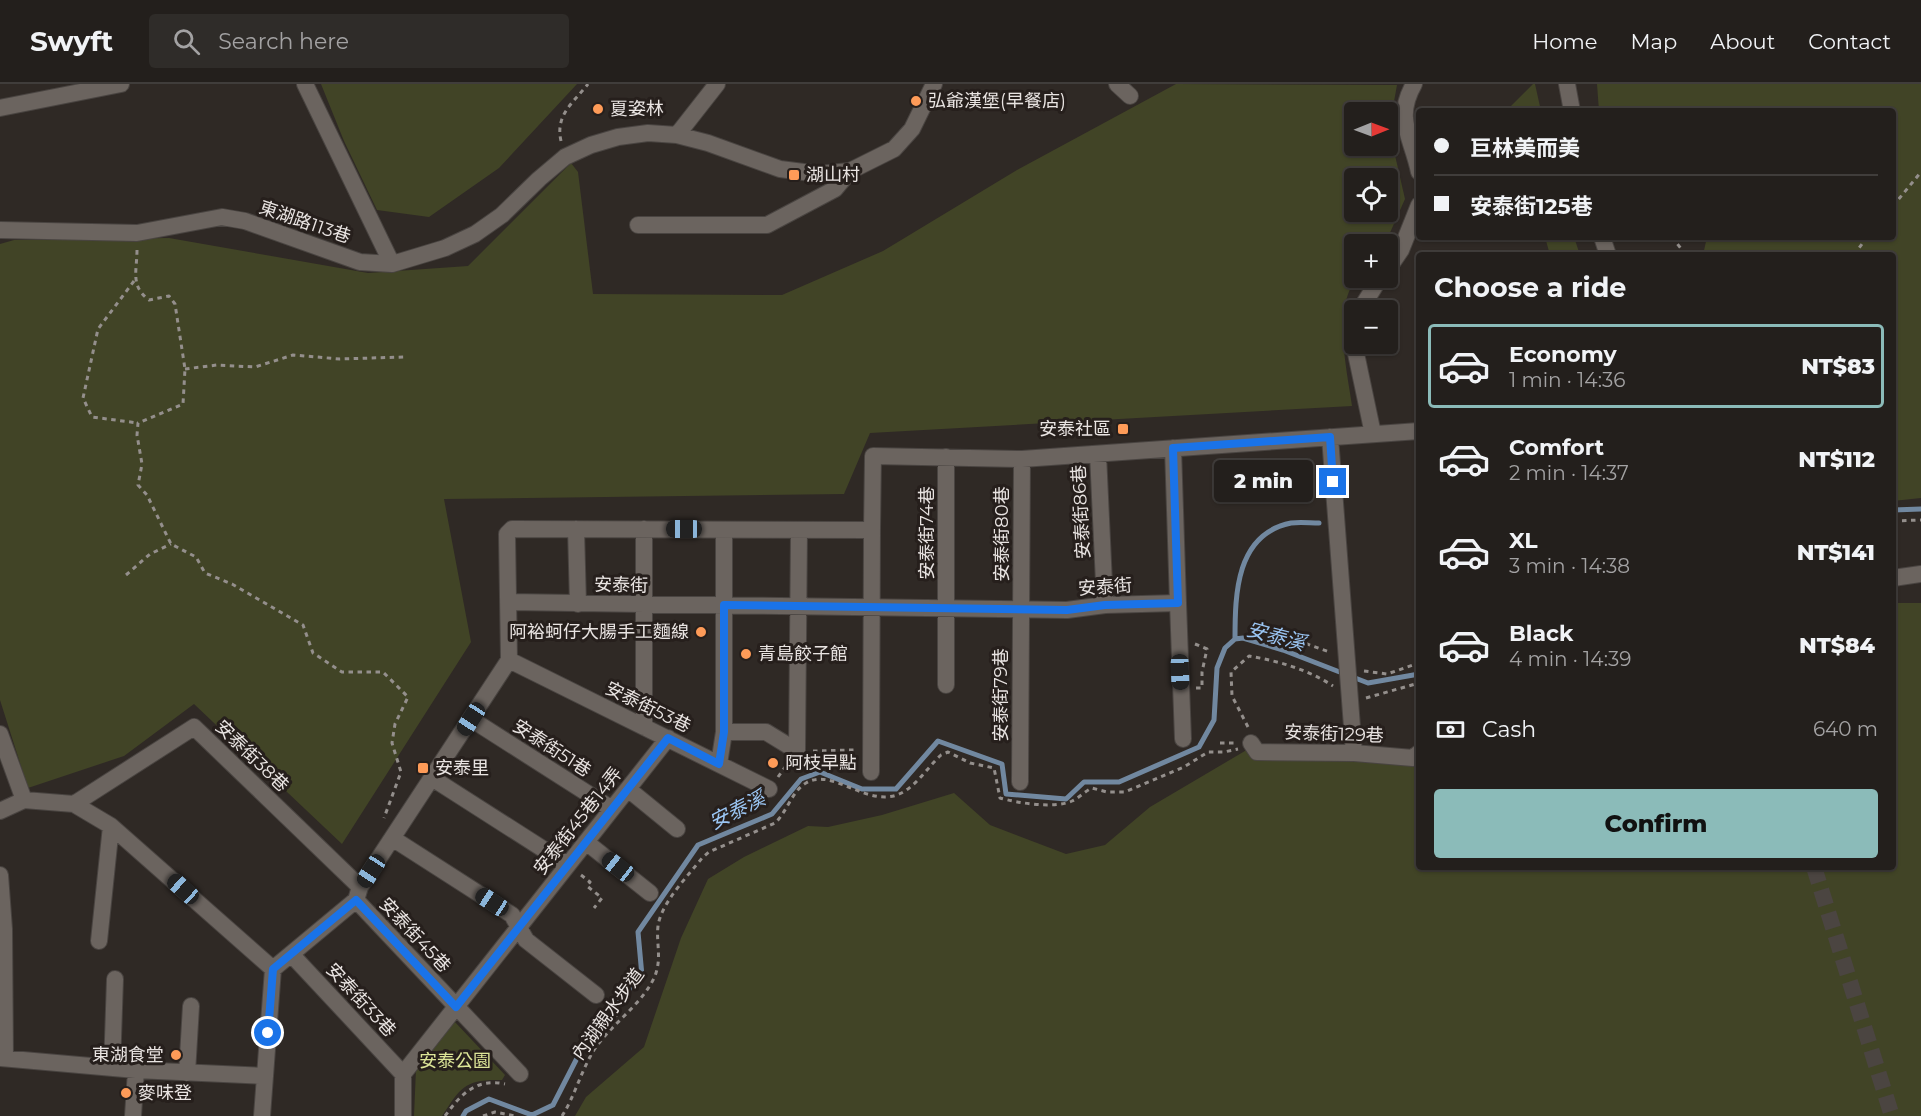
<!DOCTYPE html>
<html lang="en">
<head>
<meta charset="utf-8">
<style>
  :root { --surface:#231f1c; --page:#2f2c29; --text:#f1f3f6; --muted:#a3a2a3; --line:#403d3b; --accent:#8bbbb9 }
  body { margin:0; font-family:Montserrat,"Noto Sans TC",sans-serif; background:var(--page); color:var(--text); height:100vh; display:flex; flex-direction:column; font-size:22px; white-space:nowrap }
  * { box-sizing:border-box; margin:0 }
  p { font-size:20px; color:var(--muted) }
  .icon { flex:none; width:33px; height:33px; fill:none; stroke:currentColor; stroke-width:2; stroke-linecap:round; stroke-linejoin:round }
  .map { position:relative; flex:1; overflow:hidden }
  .details { position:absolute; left:1416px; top:168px; width:480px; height:618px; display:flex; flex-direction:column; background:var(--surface); border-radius:6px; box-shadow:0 2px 4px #0004,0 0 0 2px var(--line) }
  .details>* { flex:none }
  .guide { position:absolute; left:1416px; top:24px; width:480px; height:132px; border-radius:6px; box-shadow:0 2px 4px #0004,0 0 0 2px var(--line); display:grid; align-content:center; height:132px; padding:0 18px; background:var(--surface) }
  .needle { width:39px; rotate:89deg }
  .buttons { position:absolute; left:1344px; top:18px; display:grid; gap:12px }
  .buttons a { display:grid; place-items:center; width:54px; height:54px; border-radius:6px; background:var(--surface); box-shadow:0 2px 4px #0004,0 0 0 2px var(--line); font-size:30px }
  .end { position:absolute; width:27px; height:27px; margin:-14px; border:8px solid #1a73e8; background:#fff; box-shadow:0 0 0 3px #fff }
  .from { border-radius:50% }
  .bubble { position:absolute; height:42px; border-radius:6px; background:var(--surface); box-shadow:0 2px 4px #0004,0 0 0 2px var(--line); font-size:20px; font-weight:800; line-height:42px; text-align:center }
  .car { position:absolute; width:18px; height:36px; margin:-18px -9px; border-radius:8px; box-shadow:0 0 4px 2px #0007; background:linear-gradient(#222 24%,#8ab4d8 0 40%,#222 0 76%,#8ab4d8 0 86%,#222 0) }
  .guide b { display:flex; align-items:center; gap:21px; height:57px; font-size:22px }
  .guide b+b { border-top:2px solid var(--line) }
  .guide i { width:15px; height:15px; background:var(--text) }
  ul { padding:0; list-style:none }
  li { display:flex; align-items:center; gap:18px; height:84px; margin:0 12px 9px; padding:0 6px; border:3px solid transparent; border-radius:6px }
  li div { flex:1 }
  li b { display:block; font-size:22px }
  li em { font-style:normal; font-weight:800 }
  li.on { border-color:var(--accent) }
  li>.icon { width:54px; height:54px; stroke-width:1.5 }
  h2 { padding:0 18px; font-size:27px; line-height:72px }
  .pay { display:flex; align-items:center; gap:15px; height:66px; padding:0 18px; font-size:22px }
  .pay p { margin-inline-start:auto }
  .button { display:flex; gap:12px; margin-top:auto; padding:12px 18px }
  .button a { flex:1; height:69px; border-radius:6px; background:var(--accent); color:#111; font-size:24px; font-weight:800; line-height:69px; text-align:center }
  header { display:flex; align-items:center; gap:36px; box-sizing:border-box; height:84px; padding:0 30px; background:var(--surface); border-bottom:2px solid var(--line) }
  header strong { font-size:28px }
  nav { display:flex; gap:33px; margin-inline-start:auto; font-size:21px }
  .search { width:420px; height:54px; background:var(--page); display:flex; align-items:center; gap:15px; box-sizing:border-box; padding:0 21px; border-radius:6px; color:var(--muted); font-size:22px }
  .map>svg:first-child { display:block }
  .green { fill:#414426; fill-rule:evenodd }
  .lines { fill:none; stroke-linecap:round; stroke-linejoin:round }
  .stream { stroke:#7188a0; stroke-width:5 }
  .minor-tunnel { stroke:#4b4541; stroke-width:16; stroke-dasharray:16 8; stroke-linecap:butt }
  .minor-casing { stroke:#494441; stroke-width:18 }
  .path { stroke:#948f8c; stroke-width:3; stroke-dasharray:4.5 4.5; stroke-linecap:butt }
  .minor { stroke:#6b645f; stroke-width:16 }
  .route { stroke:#1a73e8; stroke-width:8 }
  .poi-dot { fill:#fe9b58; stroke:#261f1c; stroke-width:2 }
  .labels { text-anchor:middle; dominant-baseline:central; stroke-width:6; stroke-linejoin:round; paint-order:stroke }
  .poi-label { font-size:18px; fill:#e9e4e2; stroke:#261f1c; text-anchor:start }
  .street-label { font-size:18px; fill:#e9e4e2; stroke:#261f1c }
  .park-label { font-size:18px; fill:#dde698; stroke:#261f1c }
  .water-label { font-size:20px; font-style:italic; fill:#9bc6f4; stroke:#261f1c }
</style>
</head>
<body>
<header>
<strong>Swyft</strong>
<div class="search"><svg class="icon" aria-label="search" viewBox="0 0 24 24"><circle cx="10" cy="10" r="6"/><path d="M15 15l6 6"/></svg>Search here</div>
<nav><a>Home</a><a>Map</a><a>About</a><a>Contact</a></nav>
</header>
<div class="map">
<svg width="1921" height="1032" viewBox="0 0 1921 1032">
  <rect width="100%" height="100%" fill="#2f2925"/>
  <path class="green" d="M 321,0 L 577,0 L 499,84 L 429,133 L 377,126 L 344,57 Z
    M 1176,0 L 1397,1 L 1389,45 L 1405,115 L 1385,160 L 1354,160 L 1354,194 L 1357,194 C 1332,224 1347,286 1352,322 L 870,349 L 844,410 L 444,415 L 471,558 L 342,760 L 194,620 L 124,672 L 28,704 L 0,616 L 0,160 L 14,156 L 169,154 L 368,189 L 468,182 L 571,79 L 578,88 L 593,210 L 782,211 L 883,167 L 1017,86 ZM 1354,28 L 1388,28 L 1388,62 L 1354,62 ZM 1354,94 L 1388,94 L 1388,128 L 1354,128 Z
    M 1533,0 L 1535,0 L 1541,27 L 1511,27 L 1510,23 Z
    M 1597,0 L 1921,0 L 1921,414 L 1893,417 L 1893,171 L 1703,171 L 1707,153 L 1893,153 L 1893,27 L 1599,27 Z
    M 1545,153 L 1574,153 L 1580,171 L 1550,171 Z
    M 1893,519 L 1921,519 L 1921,1032 L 575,1032 L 586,1013 L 644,963 L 681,854 L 708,795 L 744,773 L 808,742 L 828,743 L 882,731 L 954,709 L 990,741 L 1066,770 L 1105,761 L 1150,723 L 1250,664 L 1380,676 L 1419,682 L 1419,783 L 1893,783 Z
    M 454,937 L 505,991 L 502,996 C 465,995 461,1003 442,1032 L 414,1032 L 416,985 Z"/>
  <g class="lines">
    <path class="stream" d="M 1893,426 L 1921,425
      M 1235,555 C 1235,510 1236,450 1291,439 C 1300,438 1310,439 1319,439
      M 463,1032 L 466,1027 L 489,1015 L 532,1031 L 553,1021 L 594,941 L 642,892 L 638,848 L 698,761 L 772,730 L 801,695 L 820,688 L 862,705 L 896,705 L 938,657 L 1002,680 L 1006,710 L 1066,715 L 1084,698 L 1119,698 L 1199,663 L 1214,636 L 1217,584 L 1225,564 L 1235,555 L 1243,554 L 1283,566 L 1368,599 L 1419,590"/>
    <path class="minor-tunnel" d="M 1814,783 L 1892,1032"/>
    <defs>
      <path id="minor" d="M 305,0 L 392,180
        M 1117,0 L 1130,12
        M 1414,0 C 1394,35 1412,53 1419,88
        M 1567,0 L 1572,27
        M 0,24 L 121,0
        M 677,51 L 717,0
        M 638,141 L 767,141 L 835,105 L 850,87
        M 0,146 L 137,149 L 222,133 L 245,137 L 360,178 L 392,180 L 445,164 L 475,150 L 502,131 L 539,95 L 565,73 L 591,61 L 618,53 L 648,49 L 677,51 L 708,59 L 780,85 L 819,90 L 850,87 L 894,65 L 912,45 L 934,0
        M 1602,153 L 1608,171
        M 1388,185 L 1401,166 L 1419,121
        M 1360,226 L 1380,194
        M 1354,246 L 1354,260 L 1373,350
        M 1330,353 L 1354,669
        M 1098,370 L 1105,521
        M 576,445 L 578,520
        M 1893,494 L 1921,490
        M 508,518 L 1067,526 L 1105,521 L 1178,519 L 1173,364
        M 1178,519 L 1183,655
        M 509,576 L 769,705
        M 946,601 L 946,373
        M 471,635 L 612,725
        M 644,643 L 644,445
        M 724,648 L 766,648 L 797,667 L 799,446
        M 0,650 L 24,716
        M 1251,659 L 1257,668 L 1354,669 L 1413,674 L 1419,669
        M 719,680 L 724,648 L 724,446
        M 871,688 L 872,446
        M 432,694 L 568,781
        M 1020,698 L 1022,375
        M 628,705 L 677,745
        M 74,720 L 194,643 L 360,803
        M 0,727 L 24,716 L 74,720 L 111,742 L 273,885
        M 392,754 L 512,831 L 526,856 L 596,911
        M 586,758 L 650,809
        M 0,791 L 4,845 L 5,974
        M 356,816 L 520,990
        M 99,857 L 111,742
        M 291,870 L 403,990
        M 0,974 L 136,986 L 265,992
        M 112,984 L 115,895
        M 187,989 L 191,922
        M 133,1032 L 136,986
        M 262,1032 L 273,885 L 356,816 L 360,803 L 509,576 L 507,450 L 512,445 L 872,446 L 873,372 L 1022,375 L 1419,347
        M 403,1032 L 403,990 L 668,654"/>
    </defs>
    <use href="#minor" class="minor-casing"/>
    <path class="path" d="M 561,57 C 555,31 573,19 588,0
      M 1893,122 L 1921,88
      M 1672,153 L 1686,171
      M 137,166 C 137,187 130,202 149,216 L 169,212 L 175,220 L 185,285 L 183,320 L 138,339 L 137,351 L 142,380 L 138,401 L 147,411 L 171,460 L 196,473 L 205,489 L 232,500 L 303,541 L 313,569 L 342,588 L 383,588 L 408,613 L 395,640 L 392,659 L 401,688 L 384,734
      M 1854,171 L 1867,153
      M 134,197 L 98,245 L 83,314 L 92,333 L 138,339
      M 185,285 L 217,281 L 255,283 L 293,271 L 340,275 L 404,273
      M 1893,437 L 1921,436
      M 126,491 L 150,470 L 171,460
      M 1263,546 C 1286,550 1307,561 1330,568
      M 1195,560 L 1207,565 L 1202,588 L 1202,604 L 1196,604
      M 1364,587 L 1387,590 L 1419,579
      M 1366,614 L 1419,599
      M 1248,643 L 1232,612 L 1231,588 L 1249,572 C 1278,577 1307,585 1333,602
      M 1220,659 L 1234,659
      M 813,667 L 854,666
      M 778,693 L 788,679
      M 581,791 L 590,798 L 587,802 L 602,814 L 594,824
      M 608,923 L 621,935
      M 445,1032 C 461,1010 476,994 505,1000
      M 483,1032 L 495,1028 L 515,1032
      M 562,1032 C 574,1014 581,987 594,966 C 611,940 642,921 655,892 C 662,873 656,860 658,842 C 661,819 688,792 702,774 L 709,768 L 775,739 C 787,728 792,707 806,699 C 834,682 871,729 905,707 C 919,698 929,682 941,671 L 948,668 L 970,679 L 994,684 L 1000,714 C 1018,719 1054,725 1072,717 C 1079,714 1085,707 1092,704 L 1107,708 L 1125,708 L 1184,683 L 1208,668 L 1224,668 L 1238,665"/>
    <use href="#minor" class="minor"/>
  </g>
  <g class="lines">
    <path class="route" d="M 268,949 L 273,885 L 356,816 L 456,923 L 668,654 L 719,680 L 724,648 L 724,521 L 1067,526 L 1105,521 L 1178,519 L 1173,364 L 1330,353 L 1333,398"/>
  </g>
  <g class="poi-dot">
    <circle cx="916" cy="17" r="6"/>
    <circle cx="598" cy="25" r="6"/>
    <rect x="788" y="85" width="12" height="12" rx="3"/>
    <rect x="1117" y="339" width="12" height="12" rx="3"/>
    <circle cx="701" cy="548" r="6"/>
    <circle cx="746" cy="570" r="6"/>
    <circle cx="773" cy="679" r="6"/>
    <rect x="417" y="678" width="12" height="12" rx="3"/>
    <circle cx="176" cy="971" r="6"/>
    <circle cx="126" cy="1009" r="6"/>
  </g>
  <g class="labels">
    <g class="poi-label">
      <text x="928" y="17">弘爺漢堡(早餐店)</text>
      <text x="610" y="25">夏姿林</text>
      <text x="806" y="91">湖山村</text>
      <text x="1111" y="345" text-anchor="end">安泰社區</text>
      <text x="689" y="548" text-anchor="end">阿裕蚵仔大腸手工麵線</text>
      <text x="758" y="570">青島餃子館</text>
      <text x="785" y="679">阿枝早點</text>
      <text x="435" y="684">安泰里</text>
      <text x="164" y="971" text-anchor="end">東湖食堂</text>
      <text x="138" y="1009">麥味登</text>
    </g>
    <g class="street-label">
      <text transform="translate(305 138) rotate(19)">東湖路113巷</text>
      <text transform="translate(1081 428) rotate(-93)">安泰街86巷</text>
      <text transform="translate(927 449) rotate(-90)">安泰街74巷</text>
      <text transform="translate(1002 450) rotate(-90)">安泰街80巷</text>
      <text transform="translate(621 501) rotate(1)">安泰街</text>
      <text transform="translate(1105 503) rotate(-4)">安泰街</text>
      <text transform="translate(1001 611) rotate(-90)">安泰街79巷</text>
      <text transform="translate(648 623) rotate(26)">安泰街53巷</text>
      <text transform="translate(1334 650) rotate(2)">安泰街129巷</text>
      <text transform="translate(552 664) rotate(33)">安泰街51巷</text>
      <text transform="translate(252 672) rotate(44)">安泰街38巷</text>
      <text transform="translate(578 737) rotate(-52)">安泰街45巷14弄</text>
      <text transform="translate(415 851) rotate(47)">安泰街45巷</text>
      <text transform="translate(361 916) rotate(47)">安泰街33巷</text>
      <text transform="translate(608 930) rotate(-54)">內湖親水步道</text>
    </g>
    <g class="park-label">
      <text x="455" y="977">安泰公園</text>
    </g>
    <g class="water-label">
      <text transform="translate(1276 552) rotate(15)">安泰溪</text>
      <text transform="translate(737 726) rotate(-27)">安泰溪</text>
    </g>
  </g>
</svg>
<div class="buttons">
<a><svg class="needle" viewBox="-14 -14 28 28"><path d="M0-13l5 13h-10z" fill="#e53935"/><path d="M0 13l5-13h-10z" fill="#a3a2a3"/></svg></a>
<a><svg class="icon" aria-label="locate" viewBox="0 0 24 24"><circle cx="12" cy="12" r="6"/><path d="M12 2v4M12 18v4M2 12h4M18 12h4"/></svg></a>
<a>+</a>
<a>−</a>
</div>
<i class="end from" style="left:268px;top:949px"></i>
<i class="end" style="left:1333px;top:398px"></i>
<div class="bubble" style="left:1214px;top:376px;width:99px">2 min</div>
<i class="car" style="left:684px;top:445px;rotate:270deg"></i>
<i class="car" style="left:1180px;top:588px;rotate:178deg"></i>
<i class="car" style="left:471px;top:635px;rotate:213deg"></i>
<i class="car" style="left:618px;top:783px;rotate:308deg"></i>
<i class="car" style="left:371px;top:787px;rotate:213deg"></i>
<i class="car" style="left:183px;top:805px;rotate:312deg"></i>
<i class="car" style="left:492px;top:818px;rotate:303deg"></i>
<div class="guide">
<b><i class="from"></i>巨林美而美</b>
<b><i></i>安泰街125巷</b>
</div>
<section class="details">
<h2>Choose a ride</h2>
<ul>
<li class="on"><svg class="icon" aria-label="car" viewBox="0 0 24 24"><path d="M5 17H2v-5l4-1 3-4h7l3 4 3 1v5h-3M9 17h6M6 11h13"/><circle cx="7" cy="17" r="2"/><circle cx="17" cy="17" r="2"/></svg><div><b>Economy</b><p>1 min · 14:36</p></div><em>NT$83</em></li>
<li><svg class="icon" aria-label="car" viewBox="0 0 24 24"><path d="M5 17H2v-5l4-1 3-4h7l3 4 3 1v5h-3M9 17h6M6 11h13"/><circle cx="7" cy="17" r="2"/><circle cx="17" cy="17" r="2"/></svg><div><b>Comfort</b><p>2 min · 14:37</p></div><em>NT$112</em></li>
<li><svg class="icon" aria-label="car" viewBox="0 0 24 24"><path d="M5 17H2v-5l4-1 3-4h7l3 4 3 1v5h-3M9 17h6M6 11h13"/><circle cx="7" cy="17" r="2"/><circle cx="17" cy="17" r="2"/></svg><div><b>XL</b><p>3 min · 14:38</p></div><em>NT$141</em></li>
<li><svg class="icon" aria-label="car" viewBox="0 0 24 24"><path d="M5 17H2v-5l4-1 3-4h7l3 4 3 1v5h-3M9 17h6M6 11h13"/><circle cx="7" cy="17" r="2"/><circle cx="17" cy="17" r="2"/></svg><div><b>Black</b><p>4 min · 14:39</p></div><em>NT$84</em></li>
</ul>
<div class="pay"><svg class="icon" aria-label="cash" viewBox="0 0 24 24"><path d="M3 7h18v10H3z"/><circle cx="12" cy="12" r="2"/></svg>Cash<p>640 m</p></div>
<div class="button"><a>Confirm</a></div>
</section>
</div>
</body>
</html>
